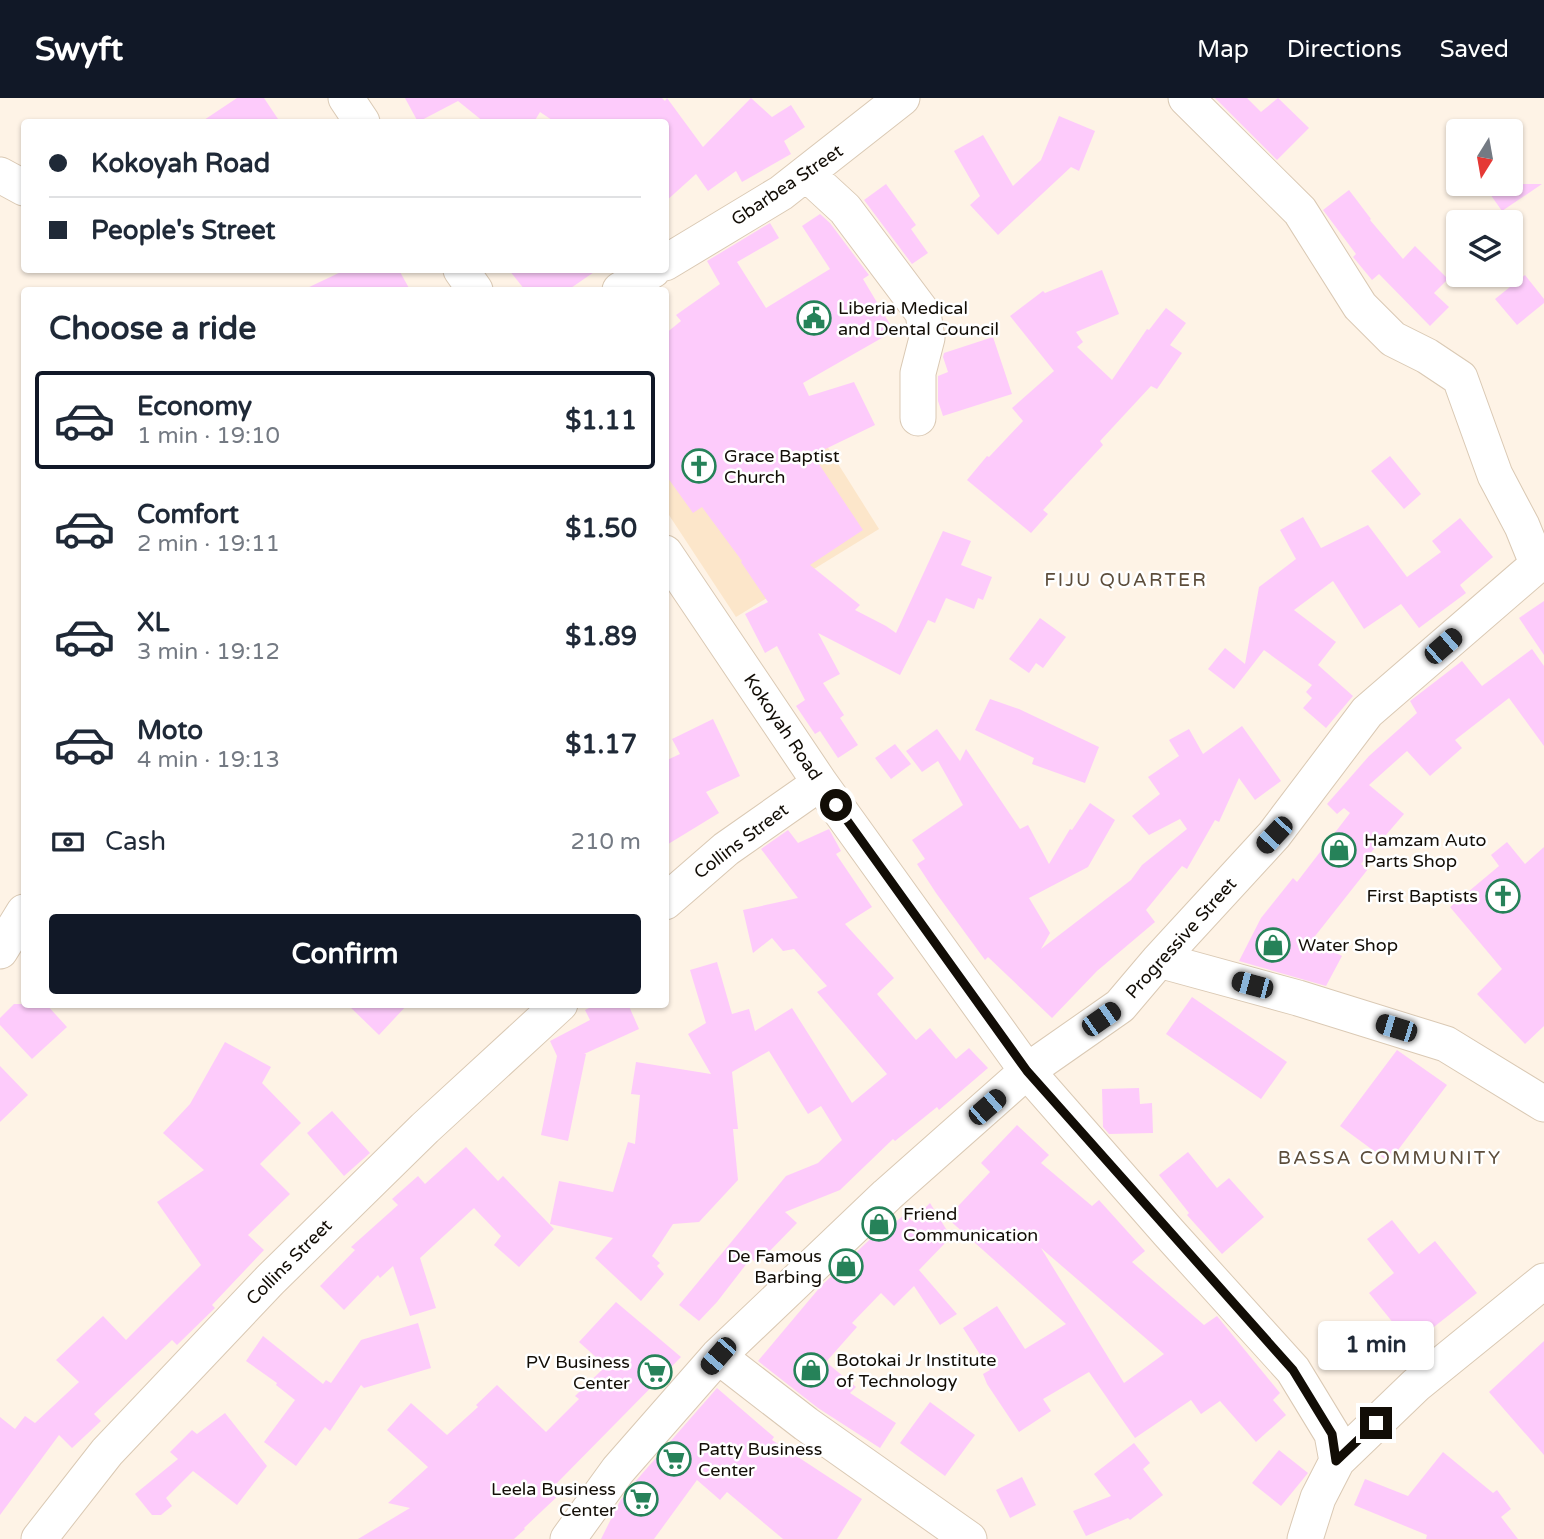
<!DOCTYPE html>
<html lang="en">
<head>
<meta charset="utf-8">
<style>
  :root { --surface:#fff; --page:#f2f2f3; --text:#1f2937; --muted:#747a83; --line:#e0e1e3; --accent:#111827 }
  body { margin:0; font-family:"Varela Round",sans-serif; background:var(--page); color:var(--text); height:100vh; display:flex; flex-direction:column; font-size:26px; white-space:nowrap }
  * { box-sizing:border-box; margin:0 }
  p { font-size:23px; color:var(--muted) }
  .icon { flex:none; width:38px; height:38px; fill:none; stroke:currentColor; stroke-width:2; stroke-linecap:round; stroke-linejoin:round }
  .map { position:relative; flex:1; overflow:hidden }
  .panel { position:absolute; left:21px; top:189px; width:648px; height:721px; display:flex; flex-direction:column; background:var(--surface); border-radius:7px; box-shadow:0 2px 5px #0004 }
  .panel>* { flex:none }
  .guide { position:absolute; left:21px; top:21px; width:648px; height:154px; border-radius:7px; box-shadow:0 2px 5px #0004; display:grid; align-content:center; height:154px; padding:0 28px; background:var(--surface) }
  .needle { width:46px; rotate:191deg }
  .buttons { position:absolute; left:1446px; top:21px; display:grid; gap:14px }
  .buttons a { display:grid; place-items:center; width:77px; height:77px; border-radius:7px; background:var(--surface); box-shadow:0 2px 5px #0004; font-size:35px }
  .end { position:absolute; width:32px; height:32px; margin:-16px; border:9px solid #120d06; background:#fff; box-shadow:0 0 0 4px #fff }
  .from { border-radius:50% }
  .bubble { position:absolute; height:49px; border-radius:7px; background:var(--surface); box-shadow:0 2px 5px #0004; font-size:23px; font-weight:700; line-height:49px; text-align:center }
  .car { position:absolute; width:21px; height:42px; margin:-21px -10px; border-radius:9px; box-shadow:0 0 5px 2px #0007; background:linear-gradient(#222 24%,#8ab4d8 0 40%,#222 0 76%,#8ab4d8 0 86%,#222 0) }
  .guide b { display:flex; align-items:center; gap:24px; height:66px; font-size:26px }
  .guide b+b { border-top:2px solid var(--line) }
  .guide i { width:18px; height:18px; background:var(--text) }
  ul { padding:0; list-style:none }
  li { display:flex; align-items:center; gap:21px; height:98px; margin:0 14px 10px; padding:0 14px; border:4px solid transparent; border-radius:7px }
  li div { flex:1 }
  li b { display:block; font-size:26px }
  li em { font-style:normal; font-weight:700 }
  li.active { border-color:var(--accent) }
  li>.icon { width:63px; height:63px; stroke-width:1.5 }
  h2 { padding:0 28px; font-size:32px; line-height:84px }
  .pay { display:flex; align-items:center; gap:18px; height:77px; padding:0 28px; font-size:26px }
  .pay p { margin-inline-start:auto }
  .button { display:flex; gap:14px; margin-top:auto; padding:14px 28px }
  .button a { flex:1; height:80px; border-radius:7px; background:var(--accent); color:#fff; font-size:28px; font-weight:700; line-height:80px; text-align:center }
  header { display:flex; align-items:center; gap:42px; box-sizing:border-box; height:98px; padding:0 35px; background:var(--accent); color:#fff }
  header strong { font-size:33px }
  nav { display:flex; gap:38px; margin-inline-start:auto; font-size:24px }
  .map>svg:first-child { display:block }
  .built { fill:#fce6ca }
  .building { fill:#fdcbfb; fill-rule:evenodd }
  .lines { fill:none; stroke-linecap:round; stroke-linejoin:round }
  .minor-casing { stroke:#dac9b4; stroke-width:37 }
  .minor { stroke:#fff; stroke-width:35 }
  .route { stroke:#120d06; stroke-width:9 }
  .labels { text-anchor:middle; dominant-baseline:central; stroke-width:5; stroke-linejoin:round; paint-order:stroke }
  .street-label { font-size:18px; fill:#120d06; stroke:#fff }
  .poi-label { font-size:18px; fill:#120d06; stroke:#fff; text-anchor:start }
  .neighbourhood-label { font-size:19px; letter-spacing:2px; fill:#5c4d3b; stroke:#fff }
</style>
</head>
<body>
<header>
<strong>Swyft</strong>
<nav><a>Map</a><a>Directions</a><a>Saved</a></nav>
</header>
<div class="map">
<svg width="1544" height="1441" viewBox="0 0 1544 1441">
  <rect width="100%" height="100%" fill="#fef3e6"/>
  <path class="built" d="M 788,286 L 879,431 L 736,519 L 665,411 L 665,357 Z"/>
  <path class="building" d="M 237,0 L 264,0 L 280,24 L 201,24 Z
    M 405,0 L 662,0 L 665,3 L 667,0 L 703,49 L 751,0 L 772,19 L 791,7 L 805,29 L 784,43 L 791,56 L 742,84 L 736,73 L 708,93 L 696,76 L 665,104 L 665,24 L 555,24 L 540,14 L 534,24 L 484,24 L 458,3 L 418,24 Z
    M 1215,0 L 1247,0 L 1261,14 L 1278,0 L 1309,30 L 1277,62 Z
    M 1059,18 L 1095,33 L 1079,73 L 1071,69 L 998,137 L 970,107 L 980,98 L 954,53 L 983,37 L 1013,88 L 1041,62 Z
    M 886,86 L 916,127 L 911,131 L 928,155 L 912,166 L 864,102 Z
    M 1483,86 L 1542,86 L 1502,113 Z
    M 1349,92 L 1371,121 L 1370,122 L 1403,161 L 1415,148 L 1448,181 L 1434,195 L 1449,209 L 1430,228 L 1379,176 L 1372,182 L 1353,159 L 1356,156 L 1323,112 Z
    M 820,116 L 830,125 L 869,177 L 863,181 L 894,233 L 803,285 L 809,298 L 854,284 L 875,327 L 813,357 L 863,432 L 810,467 L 860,507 L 855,512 L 886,528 L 896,535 L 943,433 L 971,443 L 961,467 L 992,479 L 983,502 L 978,500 L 974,511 L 946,500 L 935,525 L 928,522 L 900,577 L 818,535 L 840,576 L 823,585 L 844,617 L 840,620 L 858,647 L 838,660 L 820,633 L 815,636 L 796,608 L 805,602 L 777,548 L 765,555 L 745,516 L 768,504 L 741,464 L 742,463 L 702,409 L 693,415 L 665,376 L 665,236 L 681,223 L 676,217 L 720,186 L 707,163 L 770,125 L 779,140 L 737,164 L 766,210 L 830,171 L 802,128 Z
    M 345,172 L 399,172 L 410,192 L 303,192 Z
    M 509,172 L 597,172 L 568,192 L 525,192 Z
    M 1102,172 L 1119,216 L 1076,234 L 1083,244 L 1077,249 L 1112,282 L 1147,231 L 1149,232 L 1166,210 L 1186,225 L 1170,247 L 1182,255 L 1157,291 L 1151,288 L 1100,343 L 1103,347 L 1043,412 L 1048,416 L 1031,435 L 967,382 L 987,358 L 989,359 L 1023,323 L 1012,310 L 1054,273 L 1010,218 L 1043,193 L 1045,195 Z
    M 1525,177 L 1544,201 L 1544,205 L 1517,227 L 1495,201 Z
    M 993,239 L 1012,296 L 943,318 L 938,303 L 938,278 L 948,274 L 943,259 L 944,255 Z
    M 1390,358 L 1421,396 L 1404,411 L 1371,373 Z
    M 1303,419 L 1321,450 L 1368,427 L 1407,479 L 1441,454 L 1432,443 L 1460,420 L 1493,459 L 1460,487 L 1466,495 L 1419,530 L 1401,506 L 1364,531 L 1333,483 L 1294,512 L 1336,544 L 1318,567 L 1353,598 L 1326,630 L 1303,610 L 1312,600 L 1306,594 L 1312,587 L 1264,552 L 1234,591 L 1208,571 L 1225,550 L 1245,566 L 1259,489 L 1296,461 L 1280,432 Z
    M 1544,503 L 1544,557 L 1519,520 Z
    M 1040,520 L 1066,539 L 1043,570 L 1036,565 L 1029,575 L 1009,561 Z
    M 1532,551 L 1544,568 L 1544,648 L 1509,600 L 1455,642 L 1462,650 L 1430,678 L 1407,653 L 1369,687 L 1404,716 L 1361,766 L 1368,771 L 1312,842 L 1342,858 L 1326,888 L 1239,863 L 1261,820 L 1293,780 L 1297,784 L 1350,715 L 1344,710 L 1337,716 L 1327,706 L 1369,658 L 1417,615 L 1410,603 L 1462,563 L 1482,588 Z
    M 990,601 L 1019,611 L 1099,649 L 1085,685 L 1032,666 L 1034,660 L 975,632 Z
    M 713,621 L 740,678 L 706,694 L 719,715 L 665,748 L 665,663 L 680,656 L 672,641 Z
    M 1242,628 L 1281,683 L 1255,702 L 1239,680 L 1219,724 L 1215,722 L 1187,771 L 1182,768 L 1146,812 L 1155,824 L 1097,873 L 1052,920 L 988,859 L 985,862 L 936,795 L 917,766 L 925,761 L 912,742 L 963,707 L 938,663 L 922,674 L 906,653 L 937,631 L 960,663 L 966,651 L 1020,731 L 1028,727 L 1049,766 L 1070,731 L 1072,732 L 1090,705 L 1115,722 L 1088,769 L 1029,800 L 1050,835 L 1041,851 L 1131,782 L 1142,767 L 1187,731 L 1180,721 L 1149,737 L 1132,718 L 1160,696 L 1148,679 L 1179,658 L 1169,642 L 1189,631 L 1203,656 Z
    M 895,646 L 911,666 L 891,681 L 875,660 Z
    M 829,731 L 841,753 L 836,756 L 872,809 L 845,826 L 894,880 L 877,896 L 916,942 L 930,930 L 956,961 L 969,950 L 988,970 L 939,1012 L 937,1009 L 895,1043 L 893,1041 L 840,1092 L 785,1114 L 797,1125 L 757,1166 L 751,1160 L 717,1204 L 699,1223 L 679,1207 L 786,1078 L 818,1065 L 842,1042 L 821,1008 L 808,1016 L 769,953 L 732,974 L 738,1031 L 733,1031 L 738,1082 L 699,1124 L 673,1126 L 652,1158 L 660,1165 L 657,1168 L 664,1176 L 641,1203 L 595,1160 L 613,1140 L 550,1126 L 559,1083 L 613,1094 L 628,1044 L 635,1046 L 640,997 L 631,996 L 636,964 L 711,976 L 688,936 L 706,925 L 690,872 L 717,864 L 732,916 L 749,911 L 755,933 L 792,910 L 852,1005 L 887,976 L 817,894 L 827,888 L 794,851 L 783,853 L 772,840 L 753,855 L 743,812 L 798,800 L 761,751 L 788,732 L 798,745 Z
    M 1507,744 L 1525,766 L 1544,749 L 1544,928 L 1525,946 L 1477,896 L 1502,871 L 1450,809 L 1499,768 L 1491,757 Z
    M 1192,899 L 1287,964 L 1261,1001 L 1166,936 Z
    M 14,906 L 46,906 L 67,929 L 32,961 L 0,927 L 0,920 Z
    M 347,906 L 408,906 L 379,937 Z
    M 597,906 L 628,906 L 639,931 L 584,956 L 586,956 L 568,1043 L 541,1037 L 557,958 L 550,943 L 590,922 L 585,912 Z
    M 225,944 L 271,969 L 262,985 L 301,1025 L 260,1066 L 290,1096 L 248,1137 L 264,1152 L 212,1207 L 215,1210 L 177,1247 L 172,1242 L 94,1316 L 101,1323 L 72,1350 L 59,1337 L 0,1417 L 0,1319 L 15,1331 L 25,1318 L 35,1325 L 79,1284 L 56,1262 L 103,1218 L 126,1242 L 201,1167 L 157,1104 L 204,1072 L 163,1035 L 190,1006 Z
    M 1397,952 L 1447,987 L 1389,1064 L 1340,1028 Z
    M 0,968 L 28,997 L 0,1024 Z
    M 1139,990 L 1140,1006 L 1152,1005 L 1153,1035 L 1109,1036 L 1103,1029 L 1102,991 Z
    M 332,1013 L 370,1055 L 344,1078 L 307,1035 Z
    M 1017,1027 L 1049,1057 L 1041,1065 L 1092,1108 L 1099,1102 L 1145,1153 L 1132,1164 L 1204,1227 L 1217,1218 L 1280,1295 L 1273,1302 L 1286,1317 L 1256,1344 L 1220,1303 L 1201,1316 L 1191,1302 L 1135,1340 L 1089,1274 L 1043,1301 L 1051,1313 L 1019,1334 L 987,1286 L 983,1276 L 990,1272 L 963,1230 L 997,1208 L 1025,1251 L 1066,1226 L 947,1120 L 990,1074 L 981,1065 ZM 1041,1150 L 1164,1256 L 1124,1285 Z
    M 466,1049 L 498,1083 L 503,1078 L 554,1131 L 519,1169 L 494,1147 L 501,1138 L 474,1110 L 420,1160 L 436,1210 L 410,1218 L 393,1168 L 380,1180 L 378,1177 L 344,1212 L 320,1188 L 355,1152 L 351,1149 L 398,1107 L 392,1101 L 418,1078 L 425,1086 Z
    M 1188,1054 L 1217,1090 L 1229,1080 L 1264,1119 L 1222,1156 L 1187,1117 L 1189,1115 L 1159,1077 Z
    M 930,1105 L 951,1139 L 919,1172 L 957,1216 L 940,1227 L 914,1188 L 894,1208 L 881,1195 L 852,1225 L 857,1229 L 826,1264 L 856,1289 L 850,1295 L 896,1325 L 880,1350 L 818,1310 L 758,1263 L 821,1188 L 886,1126 L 890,1129 L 906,1115 L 912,1123 Z
    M 1392,1122 L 1419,1156 L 1435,1143 L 1477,1195 L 1411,1247 L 1369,1195 L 1394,1175 L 1367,1141 Z
    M 616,1204 L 681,1259 L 555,1387 L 562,1394 L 524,1430 L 525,1431 L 514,1441 L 358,1441 L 410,1410 L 388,1405 L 428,1369 L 387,1332 L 411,1305 L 447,1337 L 478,1309 L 476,1307 L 497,1287 L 546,1334 L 579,1301 L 575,1298 L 606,1268 L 579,1244 Z
    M 418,1225 L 431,1270 L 364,1290 L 361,1287 L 330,1333 L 325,1329 L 296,1368 L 264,1344 L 295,1302 L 276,1287 L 277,1285 L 246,1263 L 263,1238 L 323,1286 L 326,1282 L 331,1285 L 361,1242 Z
    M 1544,1243 L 1544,1357 L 1489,1294 Z
    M 717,1290 L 774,1339 L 772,1342 L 862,1401 L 837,1441 L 783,1441 L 727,1394 L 720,1402 L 697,1382 L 654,1441 L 601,1441 L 620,1403 L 634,1385 Z
    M 930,1304 L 975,1337 L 945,1378 L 900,1345 Z
    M 225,1315 L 267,1368 L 237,1407 L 193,1373 L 166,1400 L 172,1408 L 161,1417 L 152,1417 L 135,1396 L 178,1361 L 170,1354 L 192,1332 L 197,1336 Z
    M 1134,1345 L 1150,1365 L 1143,1371 L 1163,1397 L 1130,1422 L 1128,1420 L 1086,1438 L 1073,1413 L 1111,1398 L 1094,1376 Z
    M 1279,1352 L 1308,1375 L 1281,1408 L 1252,1385 Z
    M 1443,1354 L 1493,1395 L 1497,1392 L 1511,1411 L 1501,1419 L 1518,1441 L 1426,1441 L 1427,1437 L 1354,1407 L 1365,1381 L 1408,1398 Z
    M 1022,1379 L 1036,1407 L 1010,1420 L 996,1392 Z"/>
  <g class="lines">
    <defs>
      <path id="minor" d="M 346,0 L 362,24
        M 1186,0 L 1300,113 L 1360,208 L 1393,241 L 1427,258 L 1460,280 L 1495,377 L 1522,428 L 1537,465
        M 0,77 L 24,90
        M 808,77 L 845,111 L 923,215 L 927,240 L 918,275 L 918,320
        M 665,165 L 781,95 L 902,0
        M 461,172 L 475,192
        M 620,192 L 653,172
        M 665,455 L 820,685 L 1027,973 L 1169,1135 L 1293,1272 L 1332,1336 L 1337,1363
        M 665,804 L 726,751 L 820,685
        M 0,853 L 24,814
        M 1159,862 L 1298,900 L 1446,946 L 1544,1006
        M 718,1258 L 806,1326 L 969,1441
        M 39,1441 L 107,1354 L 270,1182 L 425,1030 L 560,906
        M 568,1441 L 618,1372 L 718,1258 L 887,1097 L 1027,973 L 1120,908 L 1159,862 L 1274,737 L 1367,614 L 1544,461
        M 1305,1441 L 1318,1400 L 1337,1363 L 1416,1287 L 1544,1183"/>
    </defs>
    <use href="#minor" class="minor-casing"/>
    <use href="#minor" class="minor"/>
  </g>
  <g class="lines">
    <path class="route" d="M 836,707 L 1027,973 L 1293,1272 L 1332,1336 L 1336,1363 L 1376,1325"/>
  </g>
  <defs>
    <symbol id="civic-ring" viewBox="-11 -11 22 22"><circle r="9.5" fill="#fff" stroke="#268259" stroke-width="1.5"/><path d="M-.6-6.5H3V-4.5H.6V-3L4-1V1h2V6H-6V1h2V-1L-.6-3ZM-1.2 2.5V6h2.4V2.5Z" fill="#268259"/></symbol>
    <symbol id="church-ring" viewBox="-11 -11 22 22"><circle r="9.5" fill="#fff" stroke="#268259" stroke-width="1.5"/><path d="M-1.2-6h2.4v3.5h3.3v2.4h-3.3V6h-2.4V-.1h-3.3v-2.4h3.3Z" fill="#268259"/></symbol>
    <symbol id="shop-ring" viewBox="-11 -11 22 22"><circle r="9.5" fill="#fff" stroke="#268259" stroke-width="1.5"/><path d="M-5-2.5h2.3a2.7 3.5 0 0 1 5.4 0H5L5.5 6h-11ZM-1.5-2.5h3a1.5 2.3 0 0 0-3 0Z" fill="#268259"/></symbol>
    <symbol id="supermarket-ring" viewBox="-11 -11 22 22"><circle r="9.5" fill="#fff" stroke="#268259" stroke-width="1.5"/><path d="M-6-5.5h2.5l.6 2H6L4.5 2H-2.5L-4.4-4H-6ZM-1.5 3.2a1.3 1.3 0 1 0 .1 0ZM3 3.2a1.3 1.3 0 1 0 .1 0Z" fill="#268259"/></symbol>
  </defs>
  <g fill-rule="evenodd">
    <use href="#civic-ring" x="795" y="201" width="38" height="38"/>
    <use href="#church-ring" x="680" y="349" width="38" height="38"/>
    <use href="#shop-ring" x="1320" y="733" width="38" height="38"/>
    <use href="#church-ring" x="1484" y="779" width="38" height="38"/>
    <use href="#shop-ring" x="1254" y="828" width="38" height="38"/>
    <use href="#shop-ring" x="860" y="1107" width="38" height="38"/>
    <use href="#shop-ring" x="827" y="1149" width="38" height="38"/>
    <use href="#shop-ring" x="792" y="1253" width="38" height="38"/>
    <use href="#supermarket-ring" x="636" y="1255" width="38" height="38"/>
    <use href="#supermarket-ring" x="655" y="1342" width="38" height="38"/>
    <use href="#supermarket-ring" x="622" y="1382" width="38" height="38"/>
  </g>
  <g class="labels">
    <g class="street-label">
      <text transform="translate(787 87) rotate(-34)">Gbarbea Street</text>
      <text transform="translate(783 629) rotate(56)">Kokoyah Road</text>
      <text transform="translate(741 743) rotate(-37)">Collins Street</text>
      <text transform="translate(1181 840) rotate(-48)">Progressive Street</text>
      <text transform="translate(289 1164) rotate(-45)">Collins Street</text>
    </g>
    <g class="poi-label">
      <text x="838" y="210">Liberia Medical<tspan x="838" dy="21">and Dental Council</tspan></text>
      <text x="724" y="358">Grace Baptist<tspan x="724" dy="21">Church</tspan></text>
      <text x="1364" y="742">Hamzam Auto<tspan x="1364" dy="21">Parts Shop</tspan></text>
      <text x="1478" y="798" text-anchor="end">First Baptists</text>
      <text x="1298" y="847">Water Shop</text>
      <text x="903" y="1116">Friend<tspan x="903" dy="21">Communication</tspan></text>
      <text x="822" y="1158" text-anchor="end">De Famous<tspan x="822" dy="21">Barbing</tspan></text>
      <text x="836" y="1262">Botokai Jr Institute<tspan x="836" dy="21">of Technology</tspan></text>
      <text x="630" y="1264" text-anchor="end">PV Business<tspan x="630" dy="21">Center</tspan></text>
      <text x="698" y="1351">Patty Business<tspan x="698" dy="21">Center</tspan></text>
      <text x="616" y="1391" text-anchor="end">Leela Business<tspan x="616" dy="21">Center</tspan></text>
    </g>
    <g class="neighbourhood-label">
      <text x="1126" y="482">FIJU QUARTER</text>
      <text x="1390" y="1060">BASSA COMMUNITY</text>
    </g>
  </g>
</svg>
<div class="buttons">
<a><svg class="needle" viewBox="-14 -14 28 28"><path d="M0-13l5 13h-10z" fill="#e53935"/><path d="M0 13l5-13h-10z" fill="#747a83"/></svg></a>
<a><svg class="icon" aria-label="layers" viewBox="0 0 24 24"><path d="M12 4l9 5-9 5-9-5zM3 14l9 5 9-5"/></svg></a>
</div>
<i class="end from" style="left:836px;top:707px"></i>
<i class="end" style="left:1376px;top:1325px"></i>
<div class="bubble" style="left:1318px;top:1223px;width:116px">1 min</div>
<i class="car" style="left:1443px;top:548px;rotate:49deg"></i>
<i class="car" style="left:1274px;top:737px;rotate:223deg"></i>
<i class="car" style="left:1252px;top:887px;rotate:285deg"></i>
<i class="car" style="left:1101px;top:921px;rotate:55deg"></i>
<i class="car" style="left:1396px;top:930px;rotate:287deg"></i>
<i class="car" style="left:987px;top:1009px;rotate:49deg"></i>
<i class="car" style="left:718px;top:1258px;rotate:221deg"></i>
<div class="guide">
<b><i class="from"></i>Kokoyah Road</b>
<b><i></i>People's Street</b>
</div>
<section class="panel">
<h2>Choose a ride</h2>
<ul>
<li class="active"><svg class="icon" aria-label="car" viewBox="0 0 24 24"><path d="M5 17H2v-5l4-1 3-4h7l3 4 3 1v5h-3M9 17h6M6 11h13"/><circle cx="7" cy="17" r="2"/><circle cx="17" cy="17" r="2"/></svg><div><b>Economy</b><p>1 min · 19:10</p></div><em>$1.11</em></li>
<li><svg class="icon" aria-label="car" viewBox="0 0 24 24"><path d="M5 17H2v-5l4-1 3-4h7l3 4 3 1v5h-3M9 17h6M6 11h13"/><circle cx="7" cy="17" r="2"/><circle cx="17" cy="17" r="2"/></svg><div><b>Comfort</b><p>2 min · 19:11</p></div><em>$1.50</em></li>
<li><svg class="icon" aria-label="car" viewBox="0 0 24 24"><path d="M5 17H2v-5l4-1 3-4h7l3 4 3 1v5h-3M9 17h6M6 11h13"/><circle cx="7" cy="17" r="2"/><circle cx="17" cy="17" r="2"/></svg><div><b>XL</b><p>3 min · 19:12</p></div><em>$1.89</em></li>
<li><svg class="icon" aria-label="car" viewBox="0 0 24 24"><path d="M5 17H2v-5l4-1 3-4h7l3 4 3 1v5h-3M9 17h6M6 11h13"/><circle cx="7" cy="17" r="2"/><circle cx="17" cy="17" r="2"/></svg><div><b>Moto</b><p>4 min · 19:13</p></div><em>$1.17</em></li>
</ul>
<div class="pay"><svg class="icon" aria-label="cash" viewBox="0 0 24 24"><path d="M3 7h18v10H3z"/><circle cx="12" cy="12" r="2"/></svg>Cash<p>210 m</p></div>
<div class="button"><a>Confirm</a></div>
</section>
</div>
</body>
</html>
